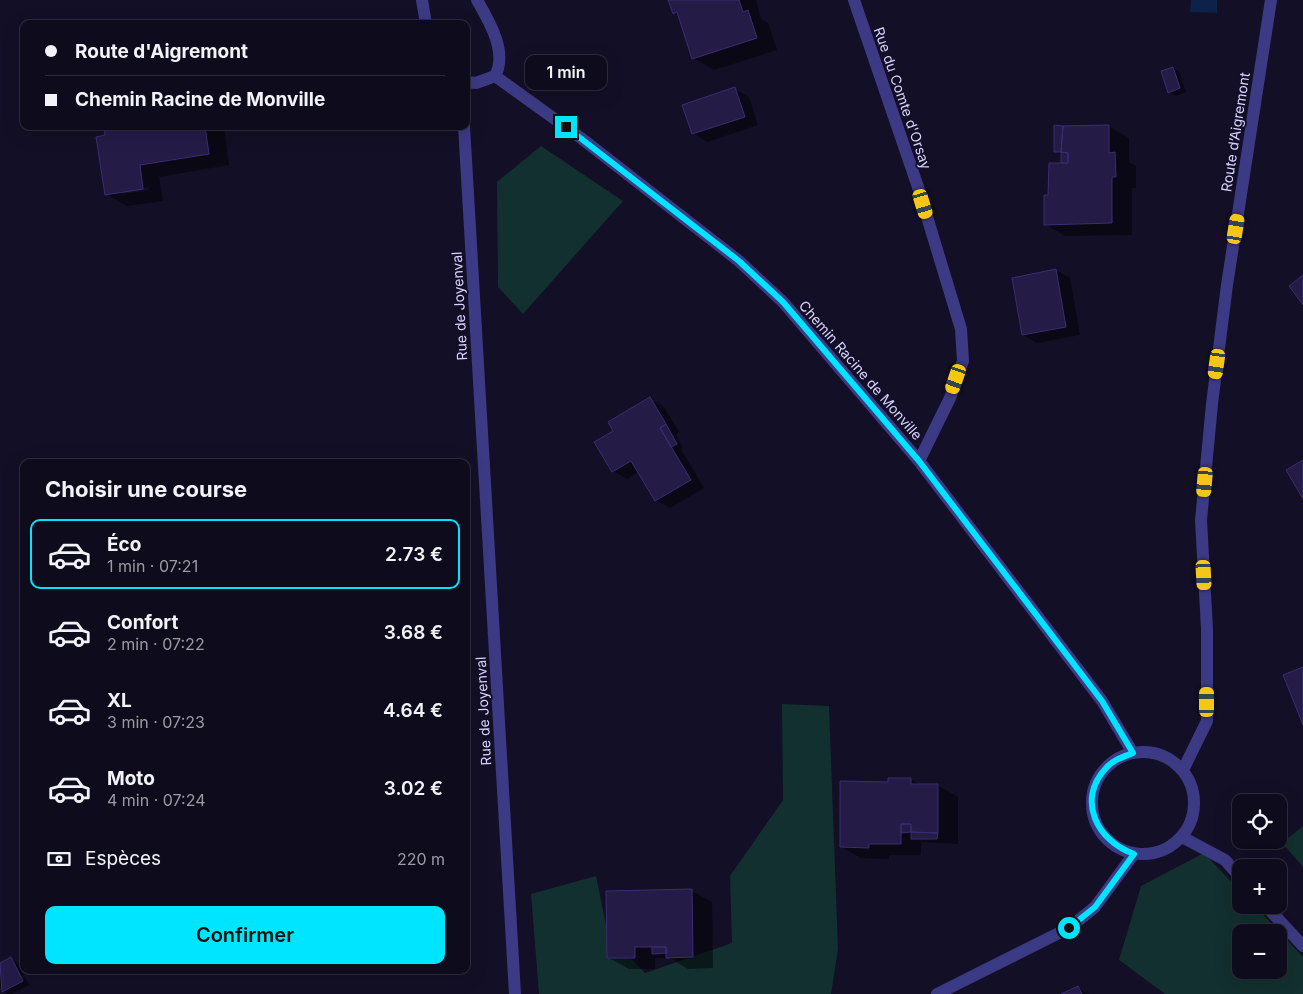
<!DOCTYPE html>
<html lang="fr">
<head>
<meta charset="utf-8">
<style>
  :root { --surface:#0e0b1c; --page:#1c1929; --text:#f1f3f6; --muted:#9b9ba3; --line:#2e2b3b; --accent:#00e5ff }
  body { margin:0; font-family:Inter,sans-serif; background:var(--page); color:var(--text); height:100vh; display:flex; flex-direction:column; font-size:19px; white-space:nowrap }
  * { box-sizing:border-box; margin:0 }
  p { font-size:16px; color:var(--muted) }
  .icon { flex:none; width:28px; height:28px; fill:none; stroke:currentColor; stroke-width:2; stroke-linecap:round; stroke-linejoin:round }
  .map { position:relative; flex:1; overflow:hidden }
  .drawer { position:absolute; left:20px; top:459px; width:450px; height:515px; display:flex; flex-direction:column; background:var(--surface); border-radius:10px; box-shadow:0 5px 20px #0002,0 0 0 1px var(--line) }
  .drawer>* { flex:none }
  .banner { position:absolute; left:20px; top:20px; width:450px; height:110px; border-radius:10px; box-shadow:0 5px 20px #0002,0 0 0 1px var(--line); display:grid; align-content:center; height:110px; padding:0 25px; background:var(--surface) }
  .tools { position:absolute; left:1232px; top:794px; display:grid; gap:10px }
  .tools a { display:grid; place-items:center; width:55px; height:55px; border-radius:10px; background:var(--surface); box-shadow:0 5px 20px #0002,0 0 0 1px var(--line); font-size:25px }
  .end { position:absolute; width:22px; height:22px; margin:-11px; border:6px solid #00e5ff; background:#111; box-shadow:0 0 0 2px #111 }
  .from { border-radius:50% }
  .bubble { position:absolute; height:35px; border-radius:10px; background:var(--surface); box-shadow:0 5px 20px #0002,0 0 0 1px var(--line); font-size:16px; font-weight:600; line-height:35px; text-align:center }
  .car { position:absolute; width:15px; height:30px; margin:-15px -8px; border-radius:6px; box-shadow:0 0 4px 1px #0007; background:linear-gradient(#f5c518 24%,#345 0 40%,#f5c518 0 76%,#345 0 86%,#f5c518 0) }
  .banner b { display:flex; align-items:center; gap:18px; height:48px; font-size:19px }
  .banner b+b { border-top:1px solid var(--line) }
  .banner i { width:12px; height:12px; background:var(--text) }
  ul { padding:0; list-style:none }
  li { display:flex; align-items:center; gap:15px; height:70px; margin:0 10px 8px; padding:0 15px; border:2px solid transparent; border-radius:10px }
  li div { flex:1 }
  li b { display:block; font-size:19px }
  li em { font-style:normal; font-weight:600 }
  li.active { border-color:var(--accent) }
  li>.icon { width:45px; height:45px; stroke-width:1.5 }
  h2 { padding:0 25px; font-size:22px; line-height:60px }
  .pay { display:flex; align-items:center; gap:12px; height:55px; padding:0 25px; font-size:19px }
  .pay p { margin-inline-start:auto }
  .button { display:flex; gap:10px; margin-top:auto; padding:10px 25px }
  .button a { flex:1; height:58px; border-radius:10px; background:var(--accent); color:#111; font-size:20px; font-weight:600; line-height:58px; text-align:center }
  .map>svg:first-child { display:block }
  .green { fill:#12302f; fill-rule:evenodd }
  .water { fill:#0c2248 }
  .shadow { fill:#0007; fill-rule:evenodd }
  .building { fill:#241b47; stroke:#3b2d73 }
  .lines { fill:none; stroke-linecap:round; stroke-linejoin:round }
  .minor { stroke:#3d3a85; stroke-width:12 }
  .route { stroke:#00e5ff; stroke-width:6 }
  .labels { text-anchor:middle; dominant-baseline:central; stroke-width:4; stroke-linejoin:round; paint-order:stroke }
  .street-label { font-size:14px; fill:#d9d4ff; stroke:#130f26 }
</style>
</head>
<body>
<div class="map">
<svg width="1303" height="994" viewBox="0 0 1303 994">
  <rect width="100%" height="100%" fill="#130f26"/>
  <path class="green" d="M 541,146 L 623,201 L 523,314 L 498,287 L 497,182 Z
    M 782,704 L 829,706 L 838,949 L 831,994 L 539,994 L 531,894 L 596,876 L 608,935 L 645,973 L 732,943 L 730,876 L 783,800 Z
    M 1303,826 L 1303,867 L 1282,843 Z
    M 1204,853 L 1241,892 L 1241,905 L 1254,905 L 1303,957 L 1303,994 L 1165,994 L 1119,960 L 1141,886 ZM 1241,932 L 1279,932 L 1279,970 L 1241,970 Z"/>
  <path class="water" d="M 1191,0 L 1217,0 L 1217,13 L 1190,12 Z"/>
  <path class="shadow" d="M 670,0 L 756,0 L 761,19 L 768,23 L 777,50 L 714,70 L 693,58 L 680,16 L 674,13 Z
    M 1173,68 L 1179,72 L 1186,92 L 1176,96 L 1169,92 Z
    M 735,89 L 749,97 L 758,125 L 707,142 L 693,133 Z
    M 105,126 L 218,126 L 224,129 L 229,165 L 159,177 L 163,201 L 127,206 L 106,194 ZM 149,187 L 149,190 L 123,194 L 123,191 Z
    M 1108,126 L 1129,138 L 1129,162 L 1136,166 L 1136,188 L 1132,188 L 1132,235 L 1065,236 L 1045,224 L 1049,197 L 1066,165 L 1061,155 L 1055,151 Z
    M 1056,270 L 1070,278 L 1080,335 L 1037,343 L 1023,335 Z
    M 650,399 L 664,407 L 679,432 L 676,435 L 683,448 L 681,449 L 704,488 L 670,508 L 656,500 L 639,472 L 627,479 L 613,471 L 615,432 Z
    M 889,779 L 911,780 L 921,785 L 937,785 L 958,797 L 958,844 L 921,842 L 921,855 L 889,855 L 889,859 L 861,858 L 841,847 L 889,783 Z
    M 692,891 L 712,902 L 713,968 L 688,969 L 670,958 L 655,958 L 655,969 L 629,969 L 609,958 Z
    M 11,959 L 17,962 L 29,985 L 12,994 L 7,994 L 0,987 L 0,964 Z
    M 1078,988 L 1089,994 L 1064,994 Z"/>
  <path class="building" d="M 668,0 L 739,0 L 743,12 L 748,10 L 757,38 L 692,59 L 677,12 L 673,14 Z
    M 1173,67 L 1180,88 L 1168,93 L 1161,71 Z
    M 735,87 L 745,117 L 692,134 L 682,105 Z
    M 1054,125 L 1063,126 L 1061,152 L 1054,152 Z
    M 1109,125 L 1109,153 L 1115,152 L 1116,177 L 1112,177 L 1112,223 L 1044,225 L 1044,195 L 1048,195 L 1049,163 L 1068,163 L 1068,153 L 1061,152 L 1063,126 Z
    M 104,126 L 205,126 L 209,154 L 140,165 L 143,189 L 105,195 L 96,137 L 105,135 Z
    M 1061,152 L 1068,153 L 1068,163 L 1061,163 Z
    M 1056,269 L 1066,327 L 1022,335 L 1012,278 Z
    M 1303,275 L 1303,305 L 1289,286 Z
    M 650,397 L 666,424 L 660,428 L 691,480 L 655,501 L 631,461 L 612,472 L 594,442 L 613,431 L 608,422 Z
    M 666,424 L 677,444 L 671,447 L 660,428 Z
    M 1303,460 L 1303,499 L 1286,470 Z
    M 1303,667 L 1303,725 L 1283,675 Z
    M 888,778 L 911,778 L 911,784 L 938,784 L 938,833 L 911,832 L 911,824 L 901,824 L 901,844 L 869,844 L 869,848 L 840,847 L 840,781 L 888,782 Z
    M 901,824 L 911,824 L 911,832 L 901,833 Z
    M 911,832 L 938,833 L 937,839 L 911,839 Z
    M 692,889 L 693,957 L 666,958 L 666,947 L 635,947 L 635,958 L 607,958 L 606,891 Z
    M 652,947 L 666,947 L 667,953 L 652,954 Z
    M 11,957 L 23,981 L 2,992 L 0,963 Z
    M 1078,986 L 1082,994 L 1061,994 Z"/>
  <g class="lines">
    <path class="minor" d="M 422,0 L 426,24
      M 854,0 L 918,187 L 961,329 L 963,361 L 950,398 L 919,461
      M 495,76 L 581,138 L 739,261 L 783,302 L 919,461 L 1102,701 L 1133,753
      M 466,82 L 476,83 L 495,76 C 508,52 489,21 477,0
      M 464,126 L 515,994
      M1092 803a51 51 0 1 1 102 0a51 51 0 1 1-102 0Z
      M 1183,770 L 1207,721 L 1207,629 L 1201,520 L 1212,404 L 1227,285 L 1271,0
      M 1182,837 L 1225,860 L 1241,878
      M 1265,905 L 1303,946
      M 937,994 L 1069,928 L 1095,907 L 1134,854"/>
  </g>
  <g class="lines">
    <path class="route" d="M 566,127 L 739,261 L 783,302 L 919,461 L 1102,701 L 1133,753 C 1123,757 1113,760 1106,768 C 1076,800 1097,841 1134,854 L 1095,907 L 1069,928"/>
  </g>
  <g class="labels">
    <g class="street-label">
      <text transform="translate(903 98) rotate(71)">Rue du Comte d'Orsay</text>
      <text transform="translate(1235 132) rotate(-81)">Route d’Aigremont</text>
      <text transform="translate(459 306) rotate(-93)">Rue de Joyenval</text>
      <text transform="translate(861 370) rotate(49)">Chemin Racine de Monville</text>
      <text transform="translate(483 711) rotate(-93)">Rue de Joyenval</text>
    </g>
  </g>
</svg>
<div class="tools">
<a><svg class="icon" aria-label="locate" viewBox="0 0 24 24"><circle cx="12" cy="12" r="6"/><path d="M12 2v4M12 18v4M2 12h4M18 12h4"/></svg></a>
<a>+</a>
<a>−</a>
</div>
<i class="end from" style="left:1069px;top:928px"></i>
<i class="end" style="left:566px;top:127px"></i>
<div class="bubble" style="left:525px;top:55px;width:82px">1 min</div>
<i class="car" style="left:923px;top:204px;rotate:163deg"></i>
<i class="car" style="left:1236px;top:229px;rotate:9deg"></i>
<i class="car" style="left:1217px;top:364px;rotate:188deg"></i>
<i class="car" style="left:956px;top:379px;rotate:199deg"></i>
<i class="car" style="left:1205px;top:482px;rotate:185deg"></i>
<i class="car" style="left:1204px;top:575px;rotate:177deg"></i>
<i class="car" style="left:1207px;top:702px;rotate:0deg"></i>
<div class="banner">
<b><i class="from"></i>Route d'Aigremont</b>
<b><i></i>Chemin Racine de Monville</b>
</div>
<section class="drawer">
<h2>Choisir une course</h2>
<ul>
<li class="active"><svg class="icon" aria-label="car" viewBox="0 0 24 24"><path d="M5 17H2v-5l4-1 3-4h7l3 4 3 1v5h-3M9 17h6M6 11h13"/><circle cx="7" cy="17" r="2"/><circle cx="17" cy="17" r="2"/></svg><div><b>Éco</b><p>1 min · 07:21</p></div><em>2.73 €</em></li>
<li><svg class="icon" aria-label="car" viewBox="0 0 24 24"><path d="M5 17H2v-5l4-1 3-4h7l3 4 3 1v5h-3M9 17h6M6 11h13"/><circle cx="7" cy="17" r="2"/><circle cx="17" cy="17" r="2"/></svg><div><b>Confort</b><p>2 min · 07:22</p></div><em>3.68 €</em></li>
<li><svg class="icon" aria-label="car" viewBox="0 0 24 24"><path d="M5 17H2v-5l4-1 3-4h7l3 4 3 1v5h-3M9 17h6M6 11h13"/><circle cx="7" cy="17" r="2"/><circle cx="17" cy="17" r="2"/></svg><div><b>XL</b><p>3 min · 07:23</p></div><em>4.64 €</em></li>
<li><svg class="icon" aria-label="car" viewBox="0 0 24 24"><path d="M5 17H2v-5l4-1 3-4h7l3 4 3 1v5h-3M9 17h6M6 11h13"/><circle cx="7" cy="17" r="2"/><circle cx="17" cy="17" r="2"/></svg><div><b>Moto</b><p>4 min · 07:24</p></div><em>3.02 €</em></li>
</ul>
<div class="pay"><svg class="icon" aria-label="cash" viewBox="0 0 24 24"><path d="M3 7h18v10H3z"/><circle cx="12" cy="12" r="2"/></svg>Espèces<p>220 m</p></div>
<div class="button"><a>Confirmer</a></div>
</section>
</div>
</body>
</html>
